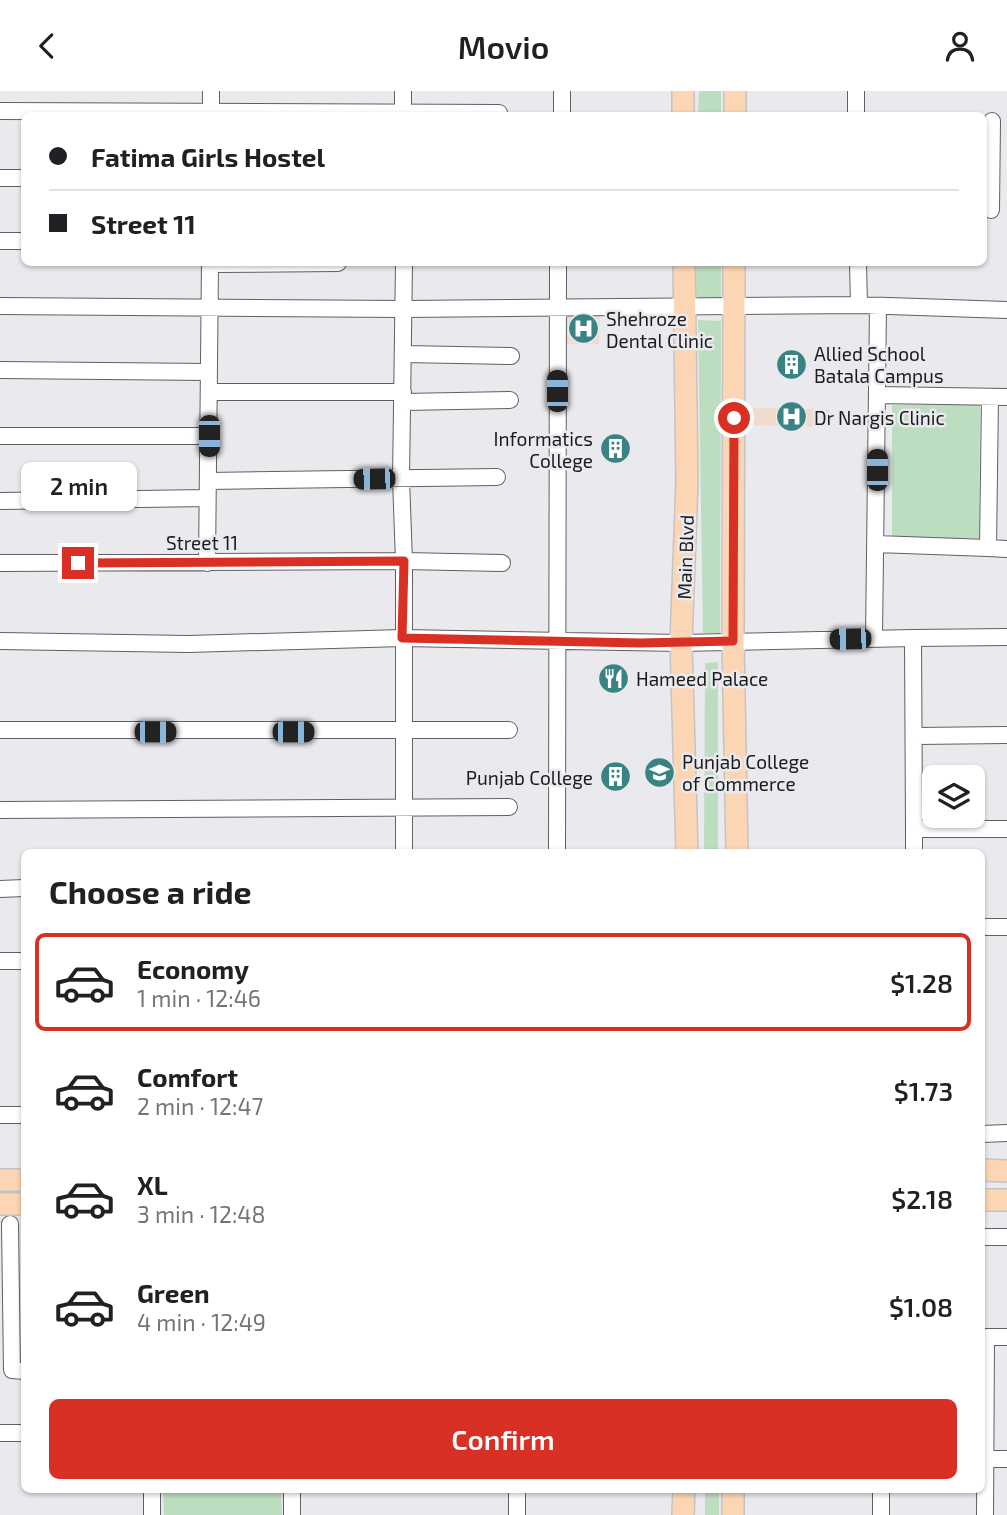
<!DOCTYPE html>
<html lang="en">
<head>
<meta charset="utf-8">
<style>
  :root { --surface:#fff; --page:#f2f2f2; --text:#202124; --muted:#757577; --line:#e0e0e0; --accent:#d93025 }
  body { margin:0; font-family:"Exo 2",sans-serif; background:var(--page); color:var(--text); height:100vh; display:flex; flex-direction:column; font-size:26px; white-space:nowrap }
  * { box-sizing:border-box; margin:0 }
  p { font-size:23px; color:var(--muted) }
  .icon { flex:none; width:38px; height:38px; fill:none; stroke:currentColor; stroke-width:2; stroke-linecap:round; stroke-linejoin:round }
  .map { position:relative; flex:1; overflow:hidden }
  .panel { position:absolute; left:21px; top:758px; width:964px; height:644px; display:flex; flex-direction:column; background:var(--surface); border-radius:10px; box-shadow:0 2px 5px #0004 }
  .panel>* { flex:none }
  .guide { position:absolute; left:21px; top:21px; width:966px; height:154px; border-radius:10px; box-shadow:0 2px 5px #0004; display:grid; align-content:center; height:154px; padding:0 28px; background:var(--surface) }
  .buttons { position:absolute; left:922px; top:674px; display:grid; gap:14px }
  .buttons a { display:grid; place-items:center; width:63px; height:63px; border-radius:10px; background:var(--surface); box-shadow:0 2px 5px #0004; font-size:35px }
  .end { position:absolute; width:32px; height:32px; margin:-16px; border:9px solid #d93025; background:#fff; box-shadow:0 0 0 4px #fff }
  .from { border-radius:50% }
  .bubble { position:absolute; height:49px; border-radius:10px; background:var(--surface); box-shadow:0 2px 5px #0004; font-size:23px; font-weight:600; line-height:49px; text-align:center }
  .car { position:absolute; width:21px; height:42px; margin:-21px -10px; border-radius:9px; box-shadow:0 0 5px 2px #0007; background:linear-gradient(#222 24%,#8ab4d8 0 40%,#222 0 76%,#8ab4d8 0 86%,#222 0) }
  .guide b { display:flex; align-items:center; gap:24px; height:66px; font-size:26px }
  .guide b+b { border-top:2px solid var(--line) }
  .guide i { width:18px; height:18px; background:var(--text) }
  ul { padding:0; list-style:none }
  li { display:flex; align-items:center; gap:21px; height:98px; margin:0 14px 10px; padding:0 14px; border:4px solid transparent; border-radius:10px }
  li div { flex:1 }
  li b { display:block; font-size:26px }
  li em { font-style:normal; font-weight:600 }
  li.on { border-color:var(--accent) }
  li>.icon { width:63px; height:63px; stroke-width:1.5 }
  h2 { padding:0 28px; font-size:32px; line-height:84px }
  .action { display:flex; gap:14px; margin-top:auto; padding:14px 28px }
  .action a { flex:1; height:80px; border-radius:10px; background:var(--accent); color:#fff; font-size:28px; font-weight:600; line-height:80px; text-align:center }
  header { display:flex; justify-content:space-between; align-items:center; height:91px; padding:0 28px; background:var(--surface); font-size:32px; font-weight:600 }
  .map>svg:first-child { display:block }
  .medical { fill:#efdccc }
  .green { fill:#bdddc0 }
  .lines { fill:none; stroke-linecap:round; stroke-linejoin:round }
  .minor-casing { stroke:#606064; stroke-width:18 }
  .major-casing { stroke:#c4c4c4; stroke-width:24 }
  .minor { stroke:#fff; stroke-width:16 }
  .major { stroke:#fcd5b4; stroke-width:21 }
  .route { stroke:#d93025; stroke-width:9 }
  .labels { text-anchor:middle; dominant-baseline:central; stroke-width:5; stroke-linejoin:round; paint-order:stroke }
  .poi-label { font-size:19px; fill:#1c1c1e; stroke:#e9e9ee; text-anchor:start }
  .street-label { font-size:19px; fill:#1c1c1e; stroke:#e9e9ee }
</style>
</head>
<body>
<header><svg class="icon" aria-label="back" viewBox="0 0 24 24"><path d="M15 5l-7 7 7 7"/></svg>Movio<svg class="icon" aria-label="person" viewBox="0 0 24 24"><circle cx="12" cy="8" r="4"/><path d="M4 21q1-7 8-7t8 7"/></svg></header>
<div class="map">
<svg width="1007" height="1424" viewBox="0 0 1007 1424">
  <rect width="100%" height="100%" fill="#e9e9ee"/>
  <path class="medical" d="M 567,223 L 600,223 L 599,253 L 566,253 Z
    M 753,317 L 829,318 L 830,336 L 753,334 Z"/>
  <path class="green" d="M 699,0 L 721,0 L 721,24 L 698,24 Z
    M 695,172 L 721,172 L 721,207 L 694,206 Z
    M 698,229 L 721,230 L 720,542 L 703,542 Z
    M 892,314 L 980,314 L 979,447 L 892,447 Z
    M 718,571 L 718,761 L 704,761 L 705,572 Z
    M 163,1398 L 281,1398 L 282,1424 L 164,1424 Z
    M 705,1398 L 719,1398 L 719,1424 L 705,1424 Z"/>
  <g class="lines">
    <defs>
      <path id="minor" d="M 856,0 L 856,24
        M 0,20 L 499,22
        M 211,24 L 211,0
        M 403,24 L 403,0
        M 562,24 L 562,0
        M 0,87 L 24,87
        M 991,119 L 992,30
        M 0,150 L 24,150
        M 858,172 L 859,214
        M 210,173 L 338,172
        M 0,215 L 404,218 L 859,214 L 1007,219
        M 404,263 L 511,265
        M 0,279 L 209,281
        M 209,301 L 403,301
        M 877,304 L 1007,306
        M 403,311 L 510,309
        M 0,345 L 209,345
        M 208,390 L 497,386
        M 0,410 L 207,407
        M 876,453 L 988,457 L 990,306
        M 988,457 L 1007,458
        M 0,472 L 404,470 L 502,472
        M 207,472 L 210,172
        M 1007,546 L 913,547 L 914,738 L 1007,738
        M 874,547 L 878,215
        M 0,550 L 188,553 L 403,547 L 681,552 L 913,547
        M 0,639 L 509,639
        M 915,645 L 1007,644
        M 0,719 L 509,716
        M 404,761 L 404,470 L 401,388 L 404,172
        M 557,761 L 558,172
        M 914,761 L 914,738
        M 0,798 L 24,797
        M 982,836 L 1007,836
        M 0,870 L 24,870
        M 0,1024 L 24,1024
        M 982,1043 L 1007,1042
        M 10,1133 L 12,1279 L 24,1280
        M 982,1146 L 1007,1146
        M 982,1246 L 1007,1246
        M 0,1342 L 24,1342
        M 985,1368 L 1007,1368
        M 152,1398 L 152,1424
        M 292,1398 L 292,1424
        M 517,1398 L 517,1424
        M 881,1424 L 881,1398
        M 985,1424 L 986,1246"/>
      <path id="major" d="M 683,0 L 683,24
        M 735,24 L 735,0
        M 684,172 L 687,390 L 681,552 L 687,761
        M 734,172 L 733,550 L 737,761
        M 982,1079 L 1007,1080
        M 0,1089 L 24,1089
        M 982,1109 L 1007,1109
        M 0,1113 L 24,1113
        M 683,1424 L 684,1398
        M 733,1424 L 733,1398"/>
    </defs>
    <use href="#minor" class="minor-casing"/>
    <use href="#major" class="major-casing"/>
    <use href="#minor" class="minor"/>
    <use href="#major" class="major"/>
  </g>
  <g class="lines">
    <path class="route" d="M 78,472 L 404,470 L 402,547 L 640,552 L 733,550 L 734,327"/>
  </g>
  <defs>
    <symbol id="hospital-disc" viewBox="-11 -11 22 22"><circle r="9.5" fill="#3a8383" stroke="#e9e9ee"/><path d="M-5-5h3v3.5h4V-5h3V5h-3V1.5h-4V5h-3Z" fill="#fff"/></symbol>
    <symbol id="building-disc" viewBox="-11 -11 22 22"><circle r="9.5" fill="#3a8383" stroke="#e9e9ee"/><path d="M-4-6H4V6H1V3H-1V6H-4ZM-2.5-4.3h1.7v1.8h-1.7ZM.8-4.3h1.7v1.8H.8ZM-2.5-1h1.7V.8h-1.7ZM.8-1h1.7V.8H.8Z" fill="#fff"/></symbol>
    <symbol id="restaurant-disc" viewBox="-11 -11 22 22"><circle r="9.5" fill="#3a8383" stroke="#e9e9ee"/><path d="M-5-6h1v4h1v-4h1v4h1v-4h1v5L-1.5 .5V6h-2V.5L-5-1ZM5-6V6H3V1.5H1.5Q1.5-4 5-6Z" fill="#fff"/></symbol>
    <symbol id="university-disc" viewBox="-11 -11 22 22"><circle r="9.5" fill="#3a8383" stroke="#e9e9ee"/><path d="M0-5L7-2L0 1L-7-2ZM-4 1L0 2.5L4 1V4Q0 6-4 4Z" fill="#fff"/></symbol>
  </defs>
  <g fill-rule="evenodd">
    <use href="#hospital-disc" x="566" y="220" width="35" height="35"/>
    <use href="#building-disc" x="774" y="256" width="35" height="35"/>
    <use href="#hospital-disc" x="774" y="308" width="35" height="35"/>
    <use href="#building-disc" x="598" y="340" width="35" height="35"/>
    <use href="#restaurant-disc" x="596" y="570" width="35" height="35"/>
    <use href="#university-disc" x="642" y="664" width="35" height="35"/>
    <use href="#building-disc" x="598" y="668" width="35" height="35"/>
  </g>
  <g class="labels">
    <g class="poi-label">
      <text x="606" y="227">Shehroze<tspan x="606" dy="22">Dental Clinic</tspan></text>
      <text x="814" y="262">Allied School<tspan x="814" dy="22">Batala Campus</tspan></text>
      <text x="814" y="326">Dr Nargis Clinic</text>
      <text x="593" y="347" text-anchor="end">Informatics<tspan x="593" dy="22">College</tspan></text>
      <text x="636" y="587">Hameed Palace</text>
      <text x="682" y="670">Punjab College<tspan x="682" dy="22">of Commerce</tspan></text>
      <text x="593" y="686" text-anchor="end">Punjab College</text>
    </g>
    <g class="street-label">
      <text x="202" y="451">Street 11</text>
      <text transform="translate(685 466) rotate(-88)">Main Blvd</text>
    </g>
  </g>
</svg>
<div class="buttons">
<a><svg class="icon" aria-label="layers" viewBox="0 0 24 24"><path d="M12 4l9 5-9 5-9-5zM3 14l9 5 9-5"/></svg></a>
</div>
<i class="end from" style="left:734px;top:327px"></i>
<i class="end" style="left:78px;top:472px"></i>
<div class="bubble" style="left:21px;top:371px;width:116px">2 min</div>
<i class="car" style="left:557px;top:300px;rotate:0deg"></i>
<i class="car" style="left:209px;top:345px;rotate:180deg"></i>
<i class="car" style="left:877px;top:379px;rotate:0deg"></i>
<i class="car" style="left:374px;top:388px;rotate:269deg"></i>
<i class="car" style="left:850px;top:548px;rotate:269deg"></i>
<i class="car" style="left:155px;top:641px;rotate:90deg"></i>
<i class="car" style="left:293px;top:641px;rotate:90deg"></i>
<div class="guide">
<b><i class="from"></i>Fatima Girls Hostel</b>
<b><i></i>Street 11</b>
</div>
<section class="panel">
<h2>Choose a ride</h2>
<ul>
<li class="on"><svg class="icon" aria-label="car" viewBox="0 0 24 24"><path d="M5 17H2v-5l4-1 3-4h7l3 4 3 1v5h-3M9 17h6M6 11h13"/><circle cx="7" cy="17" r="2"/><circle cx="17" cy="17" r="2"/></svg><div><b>Economy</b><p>1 min · 12:46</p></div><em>$1.28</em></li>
<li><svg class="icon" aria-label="car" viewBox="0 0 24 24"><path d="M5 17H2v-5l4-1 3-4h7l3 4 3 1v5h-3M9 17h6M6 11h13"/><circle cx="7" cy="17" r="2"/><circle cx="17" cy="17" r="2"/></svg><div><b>Comfort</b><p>2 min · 12:47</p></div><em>$1.73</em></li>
<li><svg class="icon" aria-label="car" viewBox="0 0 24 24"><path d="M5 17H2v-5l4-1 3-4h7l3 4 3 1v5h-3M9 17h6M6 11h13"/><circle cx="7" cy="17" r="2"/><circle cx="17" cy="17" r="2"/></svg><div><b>XL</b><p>3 min · 12:48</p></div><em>$2.18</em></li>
<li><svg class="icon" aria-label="car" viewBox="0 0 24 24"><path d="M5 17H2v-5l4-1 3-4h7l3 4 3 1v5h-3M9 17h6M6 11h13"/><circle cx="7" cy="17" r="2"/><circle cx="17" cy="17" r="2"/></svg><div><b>Green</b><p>4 min · 12:49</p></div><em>$1.08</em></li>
</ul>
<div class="action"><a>Confirm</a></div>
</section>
</div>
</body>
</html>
